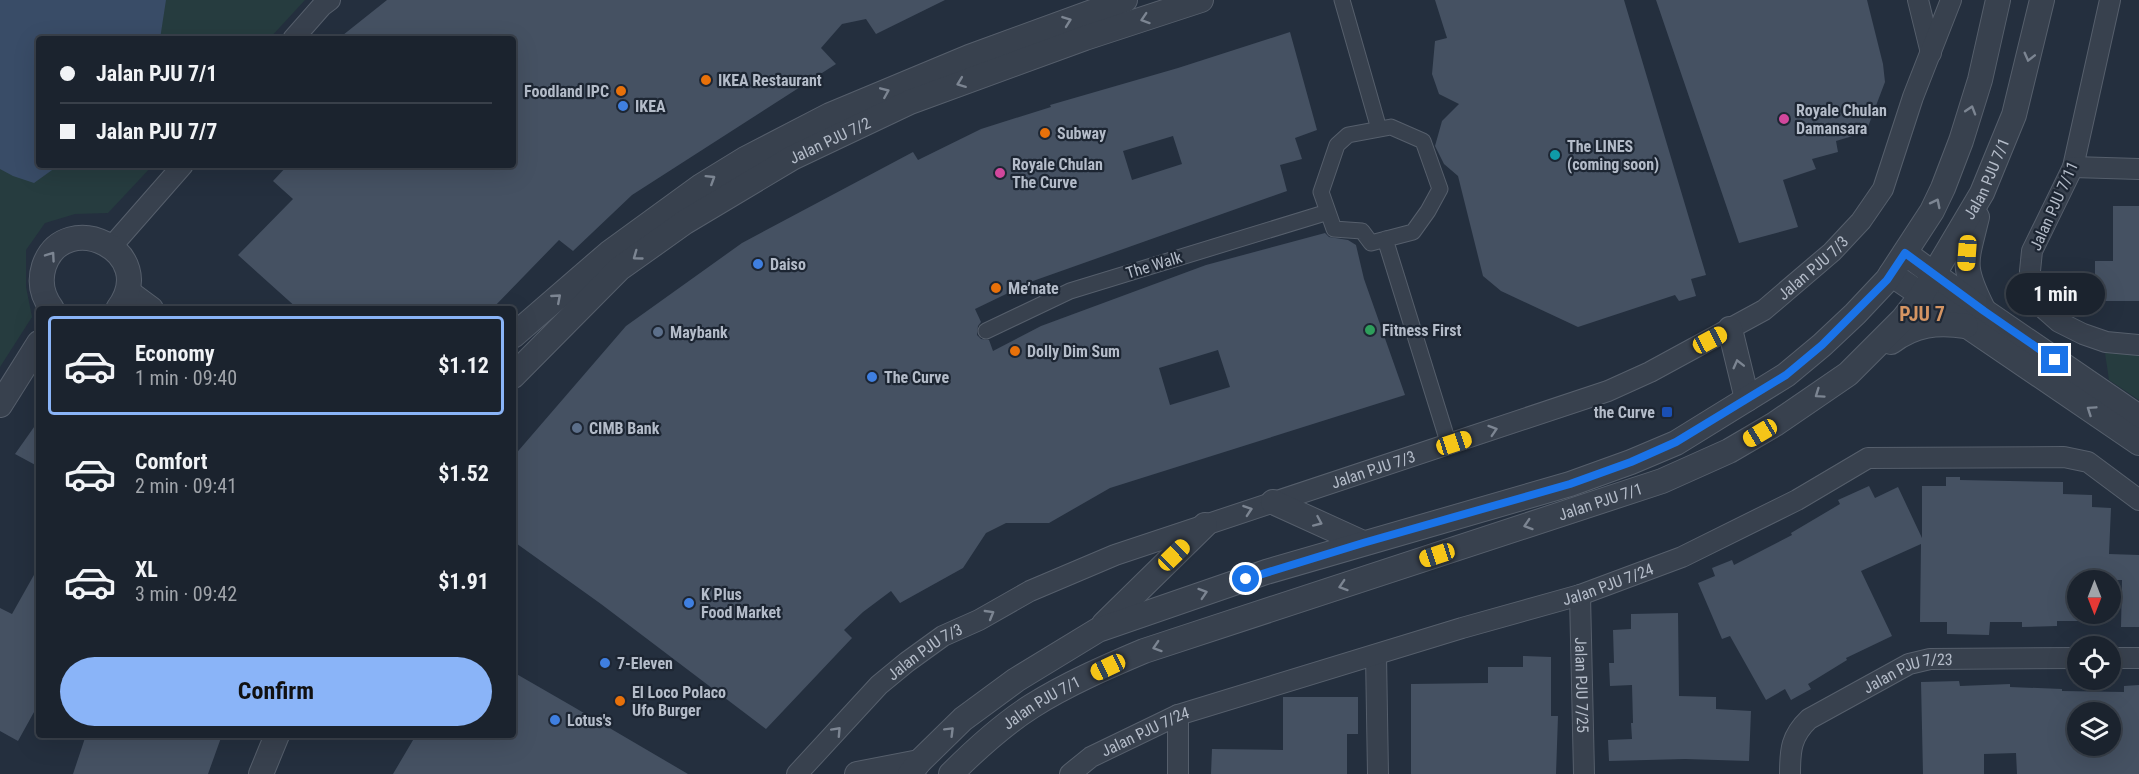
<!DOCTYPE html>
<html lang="en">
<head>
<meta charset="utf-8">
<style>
  :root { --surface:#1b232e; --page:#282f3a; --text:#f1f3f6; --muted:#a0a4aa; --line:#39404a; --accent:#8ab4f8 }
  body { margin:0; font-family:"Roboto Condensed",sans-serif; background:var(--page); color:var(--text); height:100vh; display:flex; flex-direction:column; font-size:22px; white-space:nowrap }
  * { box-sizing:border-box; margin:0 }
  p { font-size:20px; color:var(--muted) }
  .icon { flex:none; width:33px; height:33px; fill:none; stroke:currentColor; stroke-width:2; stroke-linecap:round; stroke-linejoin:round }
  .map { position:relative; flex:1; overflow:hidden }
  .sheet { position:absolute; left:36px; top:306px; width:480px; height:432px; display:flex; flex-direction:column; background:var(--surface); border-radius:6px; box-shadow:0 6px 24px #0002,0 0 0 2px var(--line) }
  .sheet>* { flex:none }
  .guide { position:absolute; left:36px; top:36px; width:480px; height:132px; border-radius:6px; box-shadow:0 6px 24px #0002,0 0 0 2px var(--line); display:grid; align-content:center; height:132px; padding:0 24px; background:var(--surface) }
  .needle { width:39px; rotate:180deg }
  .controls { position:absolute; left:2067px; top:570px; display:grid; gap:12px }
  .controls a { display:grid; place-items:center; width:54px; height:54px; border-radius:50%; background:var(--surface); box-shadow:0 6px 24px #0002,0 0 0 2px var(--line); font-size:30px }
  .end { position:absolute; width:27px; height:27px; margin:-14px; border:8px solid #1a73e8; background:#fff; box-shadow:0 0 0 3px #fff }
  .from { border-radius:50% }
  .bubble { position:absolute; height:42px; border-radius:21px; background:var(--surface); box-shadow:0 6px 24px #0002,0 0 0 2px var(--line); font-size:20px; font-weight:700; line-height:42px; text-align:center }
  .car { position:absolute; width:18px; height:36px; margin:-18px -9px; border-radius:8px; box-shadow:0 0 4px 2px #0007; background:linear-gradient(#f5c518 24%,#345 0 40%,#f5c518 0 76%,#345 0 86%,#f5c518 0) }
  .guide b { display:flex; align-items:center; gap:21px; height:57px; font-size:22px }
  .guide b+b { border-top:2px solid var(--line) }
  .guide i { width:15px; height:15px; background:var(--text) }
  ul { padding:10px 0 0; list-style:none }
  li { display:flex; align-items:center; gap:18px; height:99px; margin:0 12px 9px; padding:0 12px; border:3px solid transparent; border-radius:6px }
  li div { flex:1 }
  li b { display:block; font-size:22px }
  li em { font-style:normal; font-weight:700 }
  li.on { border-color:var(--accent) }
  li>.icon { width:54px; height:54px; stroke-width:1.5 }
  .primary-button { display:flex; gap:12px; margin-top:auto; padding:12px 24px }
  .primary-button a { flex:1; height:69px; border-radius:36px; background:var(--accent); color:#111; font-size:24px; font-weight:700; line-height:69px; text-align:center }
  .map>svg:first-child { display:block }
  .green { fill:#263c3f }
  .water { fill:#394c67 }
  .building { fill:#455162; fill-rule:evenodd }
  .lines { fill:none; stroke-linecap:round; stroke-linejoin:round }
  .pedestrian-casing { stroke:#565f6c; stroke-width:17 }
  .minor-casing { stroke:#565f6c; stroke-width:22 }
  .tertiary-casing { stroke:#565f6c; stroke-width:26 }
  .pedestrian { stroke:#38414e; stroke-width:15 }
  .minor { stroke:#38414e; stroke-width:20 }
  .tertiary { stroke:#38414e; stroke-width:24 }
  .oneway { stroke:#7c8592 }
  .route { stroke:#1a73e8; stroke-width:8 }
  .food-dot { fill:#e8710a; stroke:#1d2633; stroke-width:2 }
  .shop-dot { fill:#3f7fe0; stroke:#1d2633; stroke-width:2 }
  .hotel-dot { fill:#d1479c; stroke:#1d2633; stroke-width:2 }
  .culture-dot { fill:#0f9aa8; stroke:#1d2633; stroke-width:2 }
  .leisure-dot { fill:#2e9e5b; stroke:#1d2633; stroke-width:2 }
  .service-dot { fill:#5c6f8a; stroke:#1d2633; stroke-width:2 }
  .transit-dot { fill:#1a4fb4; stroke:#1d2633; stroke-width:2 }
  .labels { text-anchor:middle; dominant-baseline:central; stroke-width:4.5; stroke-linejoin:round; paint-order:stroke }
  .poi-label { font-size:16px; font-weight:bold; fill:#b4bcc9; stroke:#1d2633; text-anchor:start }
  .street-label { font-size:16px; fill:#b4bcc9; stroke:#1d2633 }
  .quarter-label { font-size:20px; font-weight:bold; fill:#d59563; stroke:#1d2633 }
</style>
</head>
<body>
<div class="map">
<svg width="2139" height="774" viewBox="0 0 2139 774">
  <rect width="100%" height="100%" fill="#242f3e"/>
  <path class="green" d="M 0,0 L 305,0 L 269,39 L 39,39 L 39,165 L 153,165 L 108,213 L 75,214 L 45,223 L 26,250 L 26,287 L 32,317 L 0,367 Z
    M 2105,353 L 2139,354 L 2139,400 L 2109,380 Z"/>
  <path class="water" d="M 0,0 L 166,0 L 160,39 L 39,39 L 39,165 L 59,165 L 34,183 L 13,176 L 0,169 Z"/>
  <path class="building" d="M 387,0 L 945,0 L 876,34 L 866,19 L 842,24 L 821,48 L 836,64 L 632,195 L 573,251 L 559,240 L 492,309 L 298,309 L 238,255 L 293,199 L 273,181 L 288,165 L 513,165 L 513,39 L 338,39 Z
    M 1435,0 L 1624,0 L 1706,275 L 1691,279 L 1696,296 L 1679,301 L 1675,295 L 1578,327 L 1501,291 L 1483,276 L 1458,176 L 1444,164 L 1435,146 L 1442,121 L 1459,104 L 1439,94 L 1432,74 L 1435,41 L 1447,38 Z
    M 1656,0 L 1867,0 L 1883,64 L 1885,82 L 1866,132 L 1836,141 L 1838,152 L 1812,159 L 1816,169 L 1783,180 L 1798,227 L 1739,243 Z
    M 1290,32 L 1317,130 L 1295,138 L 1302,159 L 1280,165 L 1287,191 L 1033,281 L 975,309 L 981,322 L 978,326 L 977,335 L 981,339 L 989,340 L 993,351 L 1041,326 L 1206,265 L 1325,233 L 1329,237 L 1348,240 L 1356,245 L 1364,279 L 1405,395 L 1110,488 L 1049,523 L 1006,523 L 986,533 L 963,568 L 900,603 L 891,591 L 863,612 L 844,630 L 852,638 L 766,729 L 601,604 L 513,541 L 513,457 L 626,326 L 742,243 L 913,152 L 918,160 L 981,129 L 1051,107 L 1050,105 L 1178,68 ZM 1173,136 L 1182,164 L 1132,180 L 1123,151 ZM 1218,350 L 1230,387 L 1170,405 L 1159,368 Z
    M 2113,206 L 2139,206 L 2139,301 L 2095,301 L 2095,261 L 2113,261 Z
    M 39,420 L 39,467 L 15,454 Z
    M 1946,477 L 1960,477 L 1960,480 L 2063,482 L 2063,494 L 2092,495 L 2092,507 L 2111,508 L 2109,554 L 2139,555 L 2139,627 L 2121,627 L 2122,580 L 2078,580 L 2078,621 L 2057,621 L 2057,626 L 2022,627 L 2022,622 L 1990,622 L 1989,635 L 1947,634 L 1947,622 L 1920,622 L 1921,544 L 1861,571 L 1892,636 L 1846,658 L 1847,660 L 1808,684 L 1811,689 L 1791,700 L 1785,689 L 1766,700 L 1730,636 L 1722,639 L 1698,583 L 1715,576 L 1712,568 L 1732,560 L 1734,565 L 1792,535 L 1791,533 L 1840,504 L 1838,500 L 1869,486 L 1875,498 L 1898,487 L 1922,538 L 1922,486 L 1946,486 Z
    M 39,566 L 39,703 L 18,741 L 0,731 L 0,608 L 12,614 Z
    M 1678,613 L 1679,696 L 1716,697 L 1716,709 L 1751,711 L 1749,761 L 1685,759 L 1609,761 L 1608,740 L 1632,739 L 1631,723 L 1633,723 L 1632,685 L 1610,686 L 1609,663 L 1614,663 L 1613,630 L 1631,629 L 1631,614 Z
    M 1523,656 L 1551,657 L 1551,716 L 1558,716 L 1556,774 L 1411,774 L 1411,684 L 1488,683 L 1488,667 L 1523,667 Z
    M 513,672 L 572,706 L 688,774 L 393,774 L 416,735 L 513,735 Z
    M 1959,681 L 1960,686 L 2010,684 L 2010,687 L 2062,689 L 2062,691 L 2124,692 L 2124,686 L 2139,685 L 2139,774 L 2017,774 L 2016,753 L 1984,754 L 1984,774 L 1923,774 L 1921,682 ZM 2078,712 L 2110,712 L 2110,746 L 2078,746 Z
    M 1283,697 L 1358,697 L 1358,734 L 1347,734 L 1347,774 L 1211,774 L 1212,749 L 1283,750 Z
    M 86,735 L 222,735 L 208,774 L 73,774 Z"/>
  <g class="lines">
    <defs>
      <path id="pedestrian" d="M 1342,0 L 1379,129
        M 1391,127 L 1423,141 L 1440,189 L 1428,211 L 1413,232 L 1371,243 L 1362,231 L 1334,229 L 1321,192 L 1337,145 L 1348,135 Z
        M 1385,239 L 1449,445
        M 986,331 L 1070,291 L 1328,212"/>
      <g id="minor">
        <path d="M 1918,0 L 1931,53"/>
        <path d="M 2110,0 L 2073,167 L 2032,251 L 2030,271 L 2032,289 L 2042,307 L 2059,322 L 2083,334 L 2106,342 L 2139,345"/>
        <path d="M 293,39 L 322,6 L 330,0"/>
        <path d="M 2073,167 L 2139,169"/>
        <path d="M 112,246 L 183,165"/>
        <path id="s1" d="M 1580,595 L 1584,774"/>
        <path d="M 1376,655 L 1378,774"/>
        <path d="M 2110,658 L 2139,658"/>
        <path id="s2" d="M 797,774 L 879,685 L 907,662 L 943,636 L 979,620 L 1030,591 L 1115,555 L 1608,391 L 1650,372 L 1764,310 L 1832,252 L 1861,221 L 1883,189 L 1913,97 L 1951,0"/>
        <path id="s3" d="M 1070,774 L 1091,757 L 1178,715 L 1462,628 L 1580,595 L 1682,557 L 1797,500 L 1868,458 L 2064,457 L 2088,462 L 2139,500"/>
        <path d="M 1178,774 L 1178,715"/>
        <path id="s4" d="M 1790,774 C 1790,750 1791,736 1809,719 L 1909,664 L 1930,659 L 2078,658"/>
      </g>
      <g id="tertiary">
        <path d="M 1977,217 C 1966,263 1961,265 1983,309"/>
        <path d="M 1905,253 L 1984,311 L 2139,417"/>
        <path d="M 1891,274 L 2139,443"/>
        <path d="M 128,292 L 151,309"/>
        <path d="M 52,309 C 42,296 39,282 44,266 C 65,206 161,252 118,309"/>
        <path d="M 1730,329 L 1747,399"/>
        <path d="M 513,336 L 609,253 L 701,186 L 745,159 L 830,115 L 969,57 L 1125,0"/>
        <path d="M 1891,342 C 1915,324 1937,322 1966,326"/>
        <path id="s5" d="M 513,376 L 619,269 L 685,222 L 792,158 L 910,102 L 1085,38 L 1201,0"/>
        <path d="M 0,405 L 39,343"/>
        <path d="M 1273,502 L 1363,543"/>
        <path d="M 1104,624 L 1205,525"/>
        <path d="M 261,774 L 277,735"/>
        <path d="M 857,774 L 919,762"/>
        <path d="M 910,774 L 919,762 L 963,719 L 1016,680 L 1098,630 L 1266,572 L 1570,484 L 1631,462 L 1676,443 L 1786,375 L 1822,345 L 1855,314 L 1887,280 L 1932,211 L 1943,188 L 1961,141 L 1980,80 L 1998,0"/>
        <path id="s6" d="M 951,774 C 976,749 1002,725 1032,706 C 1067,684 1106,667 1144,651 L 1662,481 L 1729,451 L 1775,424 L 1848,374 L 1903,319 L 1921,296 L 1982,193 L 2014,115 L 2042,0"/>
      </g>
    </defs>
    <use href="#pedestrian" class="pedestrian-casing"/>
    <use href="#minor" class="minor-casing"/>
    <use href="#tertiary" class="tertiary-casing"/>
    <use href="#pedestrian" class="pedestrian"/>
    <use href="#minor" class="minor"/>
    <use href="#tertiary" class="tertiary"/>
  </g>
  <defs><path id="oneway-chevron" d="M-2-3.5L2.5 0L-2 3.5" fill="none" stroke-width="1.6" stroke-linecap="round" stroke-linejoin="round" transform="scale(1.5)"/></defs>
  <g class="oneway">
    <use href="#oneway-chevron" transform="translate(1145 19) rotate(162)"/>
    <use href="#oneway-chevron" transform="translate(1067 21) rotate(-20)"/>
    <use href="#oneway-chevron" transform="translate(2029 57) rotate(104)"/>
    <use href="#oneway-chevron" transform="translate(961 83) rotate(159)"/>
    <use href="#oneway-chevron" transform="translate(885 92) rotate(-23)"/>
    <use href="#oneway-chevron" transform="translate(1971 110) rotate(-73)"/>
    <use href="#oneway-chevron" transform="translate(711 179) rotate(-32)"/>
    <use href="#oneway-chevron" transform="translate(1936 203) rotate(-63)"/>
    <use href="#oneway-chevron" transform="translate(51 256) rotate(-55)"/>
    <use href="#oneway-chevron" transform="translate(637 256) rotate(144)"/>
    <use href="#oneway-chevron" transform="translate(557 298) rotate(-41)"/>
    <use href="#oneway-chevron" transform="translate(1738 364) rotate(-104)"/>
    <use href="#oneway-chevron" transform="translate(1819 394) rotate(145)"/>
    <use href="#oneway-chevron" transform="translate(2091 410) rotate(-146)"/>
    <use href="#oneway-chevron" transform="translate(1493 430) rotate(-18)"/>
    <use href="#oneway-chevron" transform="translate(1248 510) rotate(-19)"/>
    <use href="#oneway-chevron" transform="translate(1318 522) rotate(24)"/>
    <use href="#oneway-chevron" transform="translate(1528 525) rotate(162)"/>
    <use href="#oneway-chevron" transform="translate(1343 586) rotate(162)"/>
    <use href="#oneway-chevron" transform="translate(1203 593) rotate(-18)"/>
    <use href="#oneway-chevron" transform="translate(990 614) rotate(-30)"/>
    <use href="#oneway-chevron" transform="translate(1157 647) rotate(162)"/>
    <use href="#oneway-chevron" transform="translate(837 731) rotate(-47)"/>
    <use href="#oneway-chevron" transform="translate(950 731) rotate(-45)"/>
  </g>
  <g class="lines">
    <path class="route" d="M 1246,579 L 1363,543 L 1570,484 L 1631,462 L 1676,442 L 1786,375 L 1822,345 L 1887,280 L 1905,253 L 1984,311 L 2055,360"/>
  </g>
  <g class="food-dot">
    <circle cx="706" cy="80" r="6"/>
    <circle cx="621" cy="91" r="6"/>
    <circle cx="1045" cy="133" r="6"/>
    <circle cx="996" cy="288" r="6"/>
    <circle cx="1015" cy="351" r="6"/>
    <circle cx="620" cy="701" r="6"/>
  </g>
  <g class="shop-dot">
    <circle cx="623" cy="106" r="6"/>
    <circle cx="758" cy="264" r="6"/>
    <circle cx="872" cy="377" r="6"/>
    <circle cx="689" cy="603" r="6"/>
    <circle cx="605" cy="663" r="6"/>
    <circle cx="555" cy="720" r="6"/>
  </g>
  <g class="hotel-dot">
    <circle cx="1784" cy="119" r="6"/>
    <circle cx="1000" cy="173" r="6"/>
  </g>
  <circle class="culture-dot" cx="1555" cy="155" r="6"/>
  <circle class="leisure-dot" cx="1370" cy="330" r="6"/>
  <g class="service-dot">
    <circle cx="658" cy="332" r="6"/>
    <circle cx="577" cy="428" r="6"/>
  </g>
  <rect class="transit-dot" x="1661" y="406" width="12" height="12" rx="3"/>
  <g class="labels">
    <g class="poi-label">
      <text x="718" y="80">IKEA Restaurant</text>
      <text x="609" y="91" text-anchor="end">Foodland IPC</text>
      <text x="635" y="106">IKEA</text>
      <text x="1796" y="110">Royale Chulan<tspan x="1796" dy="18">Damansara</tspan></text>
      <text x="1057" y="133">Subway</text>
      <text x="1567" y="146">The LINES<tspan x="1567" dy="18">(coming soon)</tspan></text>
      <text x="1012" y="164">Royale Chulan<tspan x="1012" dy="18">The Curve</tspan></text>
      <text x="770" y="264">Daiso</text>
      <text x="1008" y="288">Me’nate</text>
      <text x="1382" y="330">Fitness First</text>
      <text x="670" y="332">Maybank</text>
      <text x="1027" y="351">Dolly Dim Sum</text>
      <text x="884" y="377">The Curve</text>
      <text x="1655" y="412" text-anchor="end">the Curve</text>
      <text x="589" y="428">CIMB Bank</text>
      <text x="701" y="594">K Plus<tspan x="701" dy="18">Food Market</tspan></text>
      <text x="617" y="663">7-Eleven</text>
      <text x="632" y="692">El Loco Polaco<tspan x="632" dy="18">Ufo Burger</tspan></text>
      <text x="567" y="720">Lotus's</text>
    </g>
    <g class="street-label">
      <text stroke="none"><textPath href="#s5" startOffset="398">Jalan PJU 7/2</textPath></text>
      <text stroke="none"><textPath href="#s6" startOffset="1233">Jalan PJU 7/1</textPath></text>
      <text transform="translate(2054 206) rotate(-66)">Jalan PJU 7/11</text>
      <text transform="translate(1154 265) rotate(-17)">The Walk</text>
      <text stroke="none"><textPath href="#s2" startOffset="1152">Jalan PJU 7/3</textPath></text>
      <text stroke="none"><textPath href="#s2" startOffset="664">Jalan PJU 7/3</textPath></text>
      <text stroke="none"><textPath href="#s6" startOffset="711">Jalan PJU 7/1</textPath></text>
      <text stroke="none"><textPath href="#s3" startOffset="573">Jalan PJU 7/24</textPath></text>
      <text stroke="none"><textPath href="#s2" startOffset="178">Jalan PJU 7/3</textPath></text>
      <text stroke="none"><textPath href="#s4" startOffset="171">Jalan PJU 7/23</textPath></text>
      <text stroke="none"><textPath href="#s1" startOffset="90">Jalan PJU 7/25</textPath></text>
      <text stroke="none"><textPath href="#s6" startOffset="116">Jalan PJU 7/1</textPath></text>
      <text stroke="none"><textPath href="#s3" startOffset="87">Jalan PJU 7/24</textPath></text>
    </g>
    <g class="quarter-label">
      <text x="1922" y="314">PJU 7</text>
    </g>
  </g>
</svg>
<div class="controls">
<a><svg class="needle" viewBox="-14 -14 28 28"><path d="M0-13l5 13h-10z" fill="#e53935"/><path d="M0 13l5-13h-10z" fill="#a0a4aa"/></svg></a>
<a><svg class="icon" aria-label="locate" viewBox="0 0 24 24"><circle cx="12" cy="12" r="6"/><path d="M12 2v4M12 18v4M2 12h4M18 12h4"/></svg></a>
<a><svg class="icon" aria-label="layers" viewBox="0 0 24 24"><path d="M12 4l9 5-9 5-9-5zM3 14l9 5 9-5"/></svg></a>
</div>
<i class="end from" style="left:1246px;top:579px"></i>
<i class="end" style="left:2055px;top:360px"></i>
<div class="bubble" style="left:2006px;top:273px;width:99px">1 min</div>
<i class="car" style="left:1967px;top:253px;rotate:184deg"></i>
<i class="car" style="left:1710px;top:340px;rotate:62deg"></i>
<i class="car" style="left:1760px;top:433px;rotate:239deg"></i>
<i class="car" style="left:1454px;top:443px;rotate:72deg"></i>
<i class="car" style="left:1174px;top:555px;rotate:46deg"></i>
<i class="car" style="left:1437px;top:555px;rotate:252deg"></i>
<i class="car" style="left:1108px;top:667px;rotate:245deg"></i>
<div class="guide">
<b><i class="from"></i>Jalan PJU 7/1</b>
<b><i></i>Jalan PJU 7/7</b>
</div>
<section class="sheet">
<ul>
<li class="on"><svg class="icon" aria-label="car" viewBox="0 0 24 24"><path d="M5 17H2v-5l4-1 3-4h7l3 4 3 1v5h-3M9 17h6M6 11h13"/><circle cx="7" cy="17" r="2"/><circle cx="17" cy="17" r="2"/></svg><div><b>Economy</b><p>1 min · 09:40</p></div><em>$1.12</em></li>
<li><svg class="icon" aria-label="car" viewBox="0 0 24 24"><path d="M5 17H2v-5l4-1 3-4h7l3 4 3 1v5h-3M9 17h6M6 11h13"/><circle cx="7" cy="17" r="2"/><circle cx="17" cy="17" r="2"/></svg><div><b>Comfort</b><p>2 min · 09:41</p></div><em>$1.52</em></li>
<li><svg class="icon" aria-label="car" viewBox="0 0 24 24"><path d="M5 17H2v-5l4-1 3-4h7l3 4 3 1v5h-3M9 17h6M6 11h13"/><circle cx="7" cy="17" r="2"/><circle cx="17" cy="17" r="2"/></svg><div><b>XL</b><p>3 min · 09:42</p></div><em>$1.91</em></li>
</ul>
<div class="primary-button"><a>Confirm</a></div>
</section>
</div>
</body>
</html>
